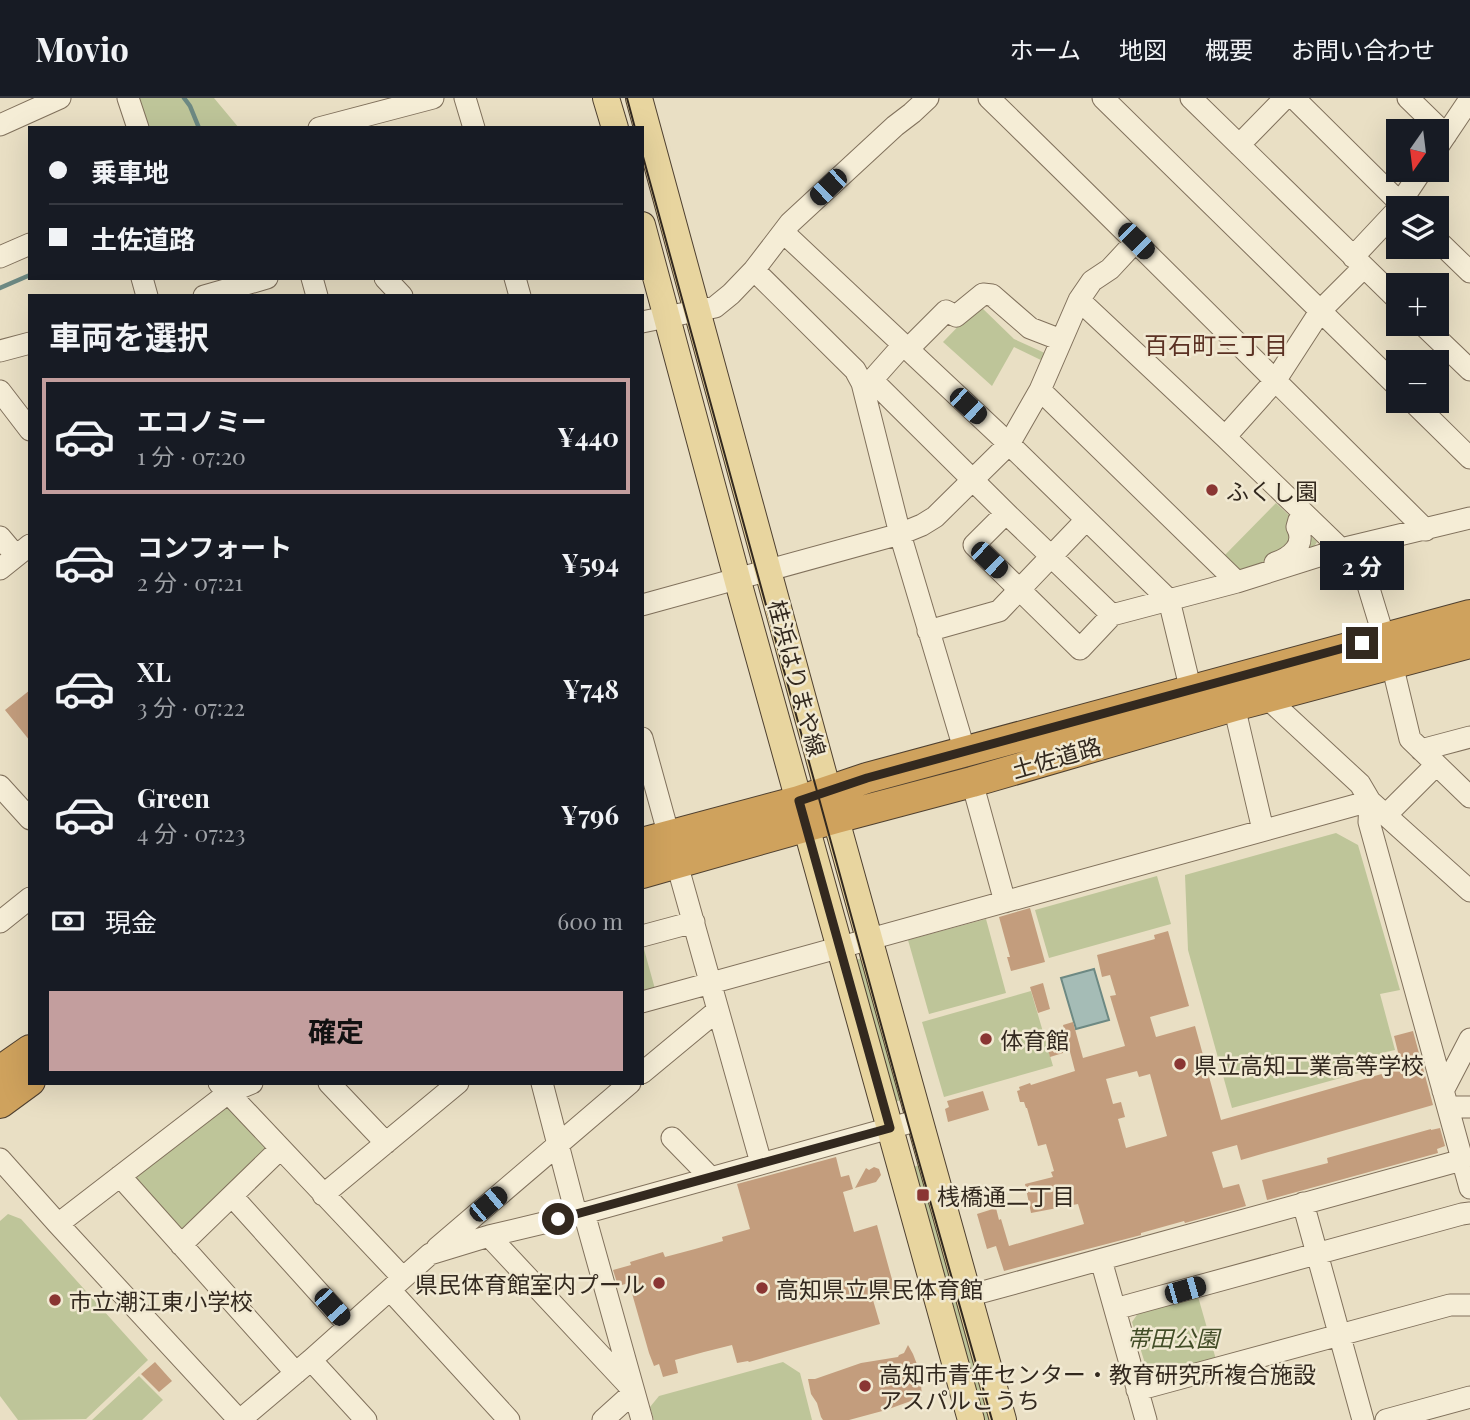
<!DOCTYPE html>
<html lang="ja">
<head>
<meta charset="utf-8">
<style>
  :root { --surface:#171b24; --page:#20242c; --text:#f1f3f6; --muted:#9ea1a6; --line:#363941; --accent:#c39e9e }
  body { margin:0; font-family:"Playfair Display","Noto Sans JP",serif; background:var(--page); color:var(--text); height:100vh; display:flex; flex-direction:column; font-size:26px; white-space:nowrap }
  * { box-sizing:border-box; margin:0 }
  p { font-size:23px; color:var(--muted) }
  .icon { flex:none; width:38px; height:38px; fill:none; stroke:currentColor; stroke-width:2; stroke-linecap:round; stroke-linejoin:round }
  .map { position:relative; flex:1; overflow:hidden }
  .sheet { position:absolute; left:28px; top:196px; width:616px; height:791px; display:flex; flex-direction:column; background:var(--surface); border-radius:0px; box-shadow:0 7px 28px #0002 }
  .sheet>* { flex:none }
  .hud { position:absolute; left:28px; top:28px; width:616px; height:154px; border-radius:0px; box-shadow:0 7px 28px #0002; display:grid; align-content:center; height:154px; padding:0 21px; background:var(--surface) }
  .needle { width:46px; rotate:194deg }
  .tools { position:absolute; left:1386px; top:21px; display:grid; gap:14px }
  .tools a { display:grid; place-items:center; width:63px; height:63px; border-radius:0px; background:var(--surface); box-shadow:0 7px 28px #0002; font-size:35px }
  .end { position:absolute; width:32px; height:32px; margin:-16px; border:9px solid #33291f; background:#fff; box-shadow:0 0 0 4px #fff }
  .from { border-radius:50% }
  .bubble { position:absolute; height:49px; border-radius:0px; background:var(--surface); box-shadow:0 7px 28px #0002; font-size:23px; font-weight:700; line-height:49px; text-align:center }
  .car { position:absolute; width:21px; height:42px; margin:-21px -10px; border-radius:9px; box-shadow:0 0 5px 2px #0007; background:linear-gradient(#222 24%,#8ab4d8 0 40%,#222 0 76%,#8ab4d8 0 86%,#222 0) }
  .hud b { display:flex; align-items:center; gap:24px; height:66px; font-size:26px }
  .hud b+b { border-top:2px solid var(--line) }
  .hud i { width:18px; height:18px; background:var(--text) }
  ul { padding:0; list-style:none }
  li { display:flex; align-items:center; gap:21px; height:116px; margin:0 14px 10px; padding:0 7px; border:4px solid transparent; border-radius:0px }
  li div { flex:1 }
  li b { display:block; font-size:26px }
  li em { font-style:normal; font-weight:700 }
  li.current { border-color:var(--accent) }
  li>.icon { width:63px; height:63px; stroke-width:1.5 }
  h2 { padding:0 21px; font-size:32px; line-height:84px }
  .pay { display:flex; align-items:center; gap:18px; height:77px; padding:0 21px; font-size:26px }
  .pay p { margin-inline-start:auto }
  .cta { display:flex; gap:14px; margin-top:auto; padding:14px 21px }
  .cta a { flex:1; height:80px; border-radius:0px; background:var(--accent); color:#111; font-size:28px; font-weight:700; line-height:80px; text-align:center }
  header { display:flex; align-items:center; gap:42px; box-sizing:border-box; height:98px; padding:0 35px; background:var(--surface); border-bottom:2px solid var(--line) }
  header strong { font-size:33px }
  nav { display:flex; gap:38px; margin-inline-start:auto; font-size:24px }
  .map>svg:first-child { display:block }
  .green { fill:#bec599 }
  .water { fill:#a5bcb6; stroke:#6d8983; stroke-width:2 }
  .lines { fill:none; stroke-linecap:round; stroke-linejoin:round }
  .stream { stroke:#6d8983; stroke-width:4.5 }
  .building { fill:#c39d7d; fill-rule:evenodd }
  .minor-casing { stroke:#81715c; stroke-width:23 }
  .major-casing { stroke:#4f4030; stroke-width:28 }
  .highway-casing { stroke:#4f4030; stroke-width:32 }
  .minor { stroke:#f5edd6; stroke-width:21 }
  .major { stroke:#e8d59f; stroke-width:26 }
  .highway { stroke:#cfa25d; stroke-width:30 }
  .tram { stroke:#33291f; stroke-width:2 }
  .route { stroke:#33291f; stroke-width:9 }
  .poi-dot { fill:#8a3633; stroke:#f1e9d2; stroke-width:2.5 }
  .labels { text-anchor:middle; dominant-baseline:central; stroke-width:5; stroke-linejoin:round; paint-order:stroke }
  .poi-label { font-size:23px; fill:#33291f; stroke:#f1e9d2; text-anchor:start }
  .street-label { font-size:23px; fill:#33291f; stroke:#f1e9d2 }
  .park-label { font-size:23px; font-style:italic; fill:#424d27; stroke:#f1e9d2 }
  .neighbourhood-label { font-size:24px; fill:#5b3123; stroke:#f1e9d2 }
</style>
</head>
<body>
<header>
<strong>Movio</strong>
<nav><a>ホーム</a><a>地図</a><a>概要</a><a>お問い合わせ</a></nav>
</header>
<div class="map">
<svg width="1470" height="1322" viewBox="0 0 1470 1322">
  <rect width="100%" height="100%" fill="#e9dfc4"/>
  <path class="green" d="M 135,0 L 214,0 L 239,30 L 146,30 Z
    M 979,207 L 1014,241 L 1047,256 L 1045,264 L 1014,249 L 992,288 L 943,244 Z
    M 1276,405 L 1317,444 L 1312,452 L 1243,475 L 1221,461 Z
    M 1336,735 L 1358,747 L 1400,892 L 1380,896 L 1395,952 L 1381,955 L 1384,968 L 1232,1010 L 1188,852 L 1185,777 Z
    M 1157,778 L 1171,826 L 1049,860 L 1035,812 Z
    M 986,821 L 1006,895 L 929,916 L 908,842 Z
    M 642,844 L 655,891 L 642,894 Z
    M 866,859 L 906,1001 L 894,1004 L 855,862 Z
    M 1031,893 L 1053,968 L 944,999 L 922,924 Z
    M 222,1007 L 228,1008 L 266,1048 L 265,1055 L 184,1134 L 177,1133 L 132,1075 Z
    M 924,1066 L 995,1322 L 983,1322 L 913,1069 Z
    M 8,1116 L 21,1121 L 148,1262 L 86,1321 L 18,1322 L 0,1298 L 0,1123 Z
    M 1197,1195 L 1217,1265 L 1162,1279 L 1148,1275 L 1132,1224 L 1141,1211 Z
    M 783,1264 L 800,1275 L 812,1322 L 654,1322 L 650,1309 L 659,1298 Z
    M 139,1278 L 163,1302 L 142,1322 L 92,1322 Z"/>
  <path class="water" d="M 1094,871 L 1109,922 L 1076,931 L 1061,880 Z"/>
  <g class="lines">
    <path class="stream" d="M 184,0 L 190,8 L 199,30
      M 0,190 L 30,177"/>
  </g>
  <path class="building" d="M 30,592 L 30,643 L 5,612 Z
    M 1030,810 L 1045,864 L 1011,873 L 1007,859 L 1010,859 L 999,819 Z
    M 1168,833 L 1189,908 L 1150,919 L 1156,939 L 1195,928 L 1221,1022 L 1392,973 L 1389,961 L 1399,958 L 1394,938 L 1413,933 L 1433,1007 L 1241,1062 L 1237,1047 L 1212,1054 L 1223,1090 L 1239,1086 L 1246,1108 L 1185,1125 L 1184,1123 L 1141,1135 L 1141,1137 L 1004,1173 L 996,1148 L 987,1151 L 977,1116 L 996,1110 L 999,1122 L 1001,1121 L 1009,1148 L 1084,1126 L 1078,1106 L 1031,1115 L 1025,1086 L 1053,1079 L 1051,1074 L 1054,1073 L 1046,1046 L 1038,1048 L 1027,1010 L 1026,1010 L 1024,1004 L 1020,1004 L 1017,993 L 1020,992 L 1019,989 L 1030,985 L 1031,987 L 1075,973 L 1063,927 L 1073,924 L 1083,960 L 1125,948 L 1110,898 L 1116,897 L 1110,877 L 1102,879 L 1097,857 L 1155,841 L 1154,837 ZM 1137,973 L 1139,979 L 1150,976 L 1167,1038 L 1126,1050 L 1118,1021 L 1125,1019 L 1121,1004 L 1113,1006 L 1106,981 Z
    M 1043,885 L 1050,911 L 1038,915 L 1030,889 Z
    M 1057,933 L 1063,955 L 1050,959 L 1044,937 Z
    M 983,993 L 989,1012 L 948,1024 L 945,1011 L 949,1009 L 947,1003 Z
    M 1440,1030 L 1445,1048 L 1437,1051 L 1438,1055 L 1267,1102 L 1262,1082 L 1328,1065 L 1327,1060 L 1431,1031 L 1431,1032 Z
    M 836,1059 L 841,1079 L 849,1077 L 853,1091 L 843,1094 L 854,1134 L 877,1127 L 896,1196 L 873,1202 L 880,1226 L 749,1264 L 748,1263 L 737,1265 L 732,1247 L 704,1254 L 675,1262 L 678,1275 L 663,1279 L 659,1266 L 654,1268 L 649,1255 L 629,1185 L 618,1188 L 613,1172 L 631,1167 L 630,1164 L 663,1154 L 665,1159 L 695,1151 L 723,1143 L 722,1139 L 750,1131 L 737,1086 Z
    M 874,1069 L 879,1071 L 881,1077 L 876,1084 L 855,1090 L 866,1070 L 869,1072 Z
    M 908,1247 L 913,1256 L 920,1274 L 922,1299 L 886,1312 L 849,1322 L 823,1322 L 821,1319 L 817,1305 L 811,1296 L 808,1281 L 815,1281 L 861,1265 L 898,1259 L 899,1257 L 904,1255 Z
    M 155,1264 L 172,1283 L 159,1294 L 141,1276 Z"/>
  <g class="lines">
    <defs>
      <path id="minor" d="M 128,0 L 138,30
        M 465,0 L 474,30
        M 989,0 C 1136,143 1280,288 1426,432
        M 1103,0 L 1398,289
        M 1191,0 L 1398,202
        M 1294,0 L 1405,110
        M 1408,0 L 1446,37
        M 0,27 L 60,0
        M 319,30 L 433,0
        M 1239,47 L 1285,0
        M 1437,50 L 1470,1
        M 1400,105 L 1422,72
        M 783,134 L 1009,346 L 1169,502 L 1191,593
        M 1437,142 L 1470,174
        M 0,159 L 30,146
        M 1353,159 L 1398,111
        M 754,172 L 855,272 L 862,285 L 900,436 L 965,654
        M 142,180 L 147,198
        M 312,180 L 317,198
        M 385,180 L 402,198
        M 515,180 L 520,198
        M 204,198 L 267,180
        M 1079,202 L 1225,339 L 1341,451
        M 642,224 L 715,209 L 731,196 L 754,172 L 790,125 L 895,28 L 912,15 L 928,0
        M 1422,226 L 1470,272
        M 908,251 L 946,213 L 956,218 L 983,196 L 992,197 L 1030,230 L 1061,242
        M 0,253 L 30,245
        M 872,282 L 1006,415 L 1112,517
        M 862,285 L 872,282 L 903,247
        M 1040,292 L 1237,484
        M 0,293 L 30,332
        M 1412,303 L 1470,360
        M 1225,339 L 1275,283 L 1321,212 L 1364,169
        M 1006,415 L 974,447 L 1080,551 L 1112,517 L 1237,484 L 1341,451 L 1470,420
        M 0,439 L 16,458
        M 1356,448 L 1392,566 L 1410,641 L 1470,699
        M 1275,465 C 1290,460 1307,447 1297,429 L 1299,422
        M 0,471 L 30,447
        M 642,507 L 900,436 L 922,427 L 935,419 L 1009,346 L 1040,292 L 1079,202 L 1092,183 L 1110,171 L 1136,143
        M 928,533 L 999,513 L 1086,422
        M 1266,599 L 1360,686 L 1370,703 L 1470,793
        M 1234,608 L 1263,732
        M 642,640 L 669,738
        M 1421,652 L 1470,639
        M 972,684 L 1005,804
        M 0,688 L 30,721
        M 1370,703 L 1369,724 L 1470,1090
        M 1386,717 L 1436,667
        M 677,766 L 761,1065
        M 0,824 L 30,800
        M 642,838 L 694,824
        M 642,904 L 1370,703
        M 642,975 L 718,912
        M 219,985 L 403,1180
        M 329,985 L 386,1045
        M 542,985 L 574,1108 L 586,1122 L 642,1322
        M 1443,993 L 1470,941
        M 1448,1009 L 1470,1009
        M 672,1040 L 710,1079
        M 0,1061 L 58,1126 L 239,1322
        M 120,1078 L 296,1275
        M 323,1097 L 458,985
        M 232,1098 L 349,1228
        M 1303,1105 L 1363,1322
        M 58,1126 L 228,995 L 252,985
        M 489,1138 L 631,1290
        M 181,1147 L 280,1051
        M 437,1150 L 630,985
        M 1101,1162 L 1146,1322
        M 390,1192 L 509,1322
        M 968,1198 L 1462,1062
        M 1115,1211 L 1462,1116 L 1470,1115
        M 311,1262 L 366,1322
        M 1137,1292 L 1450,1207 L 1470,1207
        M 240,1322 L 311,1262 L 430,1156 L 489,1138 L 581,1116 L 919,1022
        M 603,1322 L 634,1294
        M 1386,1322 L 1470,1299"/>
      <path id="major" d="M 606,0 L 615,30
        M 639,0 L 828,693 L 1003,1322
        M 642,127 L 737,480 L 971,1322"/>
      <path id="highway" d="M 642,745 L 799,703 L 867,680 L 1470,517
        M 642,775 L 836,720 L 972,684 L 1234,608 L 1470,545
        M 0,973 L 30,952
        M 0,1005 L 30,983"/>
    </defs>
    <use href="#minor" class="minor-casing"/>
    <use href="#major" class="major-casing"/>
    <use href="#highway" class="highway-casing"/>
    <use href="#minor" class="minor"/>
    <use href="#major" class="major"/>
    <use href="#highway" class="highway"/>
    <path class="tram" d="M 627,0 L 635,30
      M 642,55 L 908,1025 L 992,1322"/>
  </g>
  <g class="lines">
    <path class="route" d="M 558,1121 L 890,1030 L 799,703 L 867,680 L 1362,545"/>
  </g>
  <g class="poi-dot">
    <circle cx="1212" cy="392" r="7"/>
    <circle cx="986" cy="941" r="7"/>
    <circle cx="1180" cy="966" r="7"/>
    <rect x="916" y="1090" width="14" height="14" rx="3.5"/>
    <circle cx="659" cy="1185" r="7"/>
    <circle cx="762" cy="1190" r="7"/>
    <circle cx="55" cy="1202" r="7"/>
    <circle cx="865" cy="1288" r="7"/>
  </g>
  <g class="labels">
    <g class="poi-label">
      <text x="1226" y="392">ふくし園</text>
      <text x="1000" y="941">体育館</text>
      <text x="1194" y="966">県立高知工業高等学校</text>
      <text x="937" y="1097">桟橋通二丁目</text>
      <text x="645" y="1185" text-anchor="end">県民体育館室内プール</text>
      <text x="776" y="1190">高知県立県民体育館</text>
      <text x="69" y="1202">市立潮江東小学校</text>
      <text x="879" y="1275">高知市青年センター・教育研究所複合施設<tspan x="879" dy="26">アスパルこうち</tspan></text>
    </g>
    <g class="street-label">
      <text transform="translate(798 580) rotate(75)">桂浜はりまや線</text>
      <text transform="translate(1056 659) rotate(-16)">土佐道路</text>
    </g>
    <g class="park-label">
      <text x="1173" y="1239">帯田公園</text>
    </g>
    <g class="neighbourhood-label">
      <text x="1216" y="246">百石町三丁目</text>
    </g>
  </g>
</svg>
<div class="tools">
<a><svg class="needle" viewBox="-14 -14 28 28"><path d="M0-13l5 13h-10z" fill="#e53935"/><path d="M0 13l5-13h-10z" fill="#9ea1a6"/></svg></a>
<a><svg class="icon" aria-label="layers" viewBox="0 0 24 24"><path d="M12 4l9 5-9 5-9-5zM3 14l9 5 9-5"/></svg></a>
<a>+</a>
<a>−</a>
</div>
<i class="end from" style="left:558px;top:1121px"></i>
<i class="end" style="left:1362px;top:545px"></i>
<div class="bubble" style="left:1320px;top:443px;width:84px">2 分</div>
<i class="car" style="left:828px;top:89px;rotate:226deg"></i>
<i class="car" style="left:1136px;top:143px;rotate:135deg"></i>
<i class="car" style="left:968px;top:308px;rotate:133deg"></i>
<i class="car" style="left:989px;top:462px;rotate:134deg"></i>
<i class="car" style="left:488px;top:1106px;rotate:50deg"></i>
<i class="car" style="left:1185px;top:1192px;rotate:74deg"></i>
<i class="car" style="left:332px;top:1209px;rotate:138deg"></i>
<div class="hud">
<b><i class="from"></i>乗車地</b>
<b><i></i>土佐道路</b>
</div>
<section class="sheet">
<h2>車両を選択</h2>
<ul>
<li class="current"><svg class="icon" aria-label="car" viewBox="0 0 24 24"><path d="M5 17H2v-5l4-1 3-4h7l3 4 3 1v5h-3M9 17h6M6 11h13"/><circle cx="7" cy="17" r="2"/><circle cx="17" cy="17" r="2"/></svg><div><b>エコノミー</b><p>1 分 · 07:20</p></div><em>¥440</em></li>
<li><svg class="icon" aria-label="car" viewBox="0 0 24 24"><path d="M5 17H2v-5l4-1 3-4h7l3 4 3 1v5h-3M9 17h6M6 11h13"/><circle cx="7" cy="17" r="2"/><circle cx="17" cy="17" r="2"/></svg><div><b>コンフォート</b><p>2 分 · 07:21</p></div><em>¥594</em></li>
<li><svg class="icon" aria-label="car" viewBox="0 0 24 24"><path d="M5 17H2v-5l4-1 3-4h7l3 4 3 1v5h-3M9 17h6M6 11h13"/><circle cx="7" cy="17" r="2"/><circle cx="17" cy="17" r="2"/></svg><div><b>XL</b><p>3 分 · 07:22</p></div><em>¥748</em></li>
<li><svg class="icon" aria-label="car" viewBox="0 0 24 24"><path d="M5 17H2v-5l4-1 3-4h7l3 4 3 1v5h-3M9 17h6M6 11h13"/><circle cx="7" cy="17" r="2"/><circle cx="17" cy="17" r="2"/></svg><div><b>Green</b><p>4 分 · 07:23</p></div><em>¥796</em></li>
</ul>
<div class="pay"><svg class="icon" aria-label="cash" viewBox="0 0 24 24"><path d="M3 7h18v10H3z"/><circle cx="12" cy="12" r="2"/></svg>現金<p>600 m</p></div>
<div class="cta"><a>確定</a></div>
</section>
</div>
</body>
</html>
